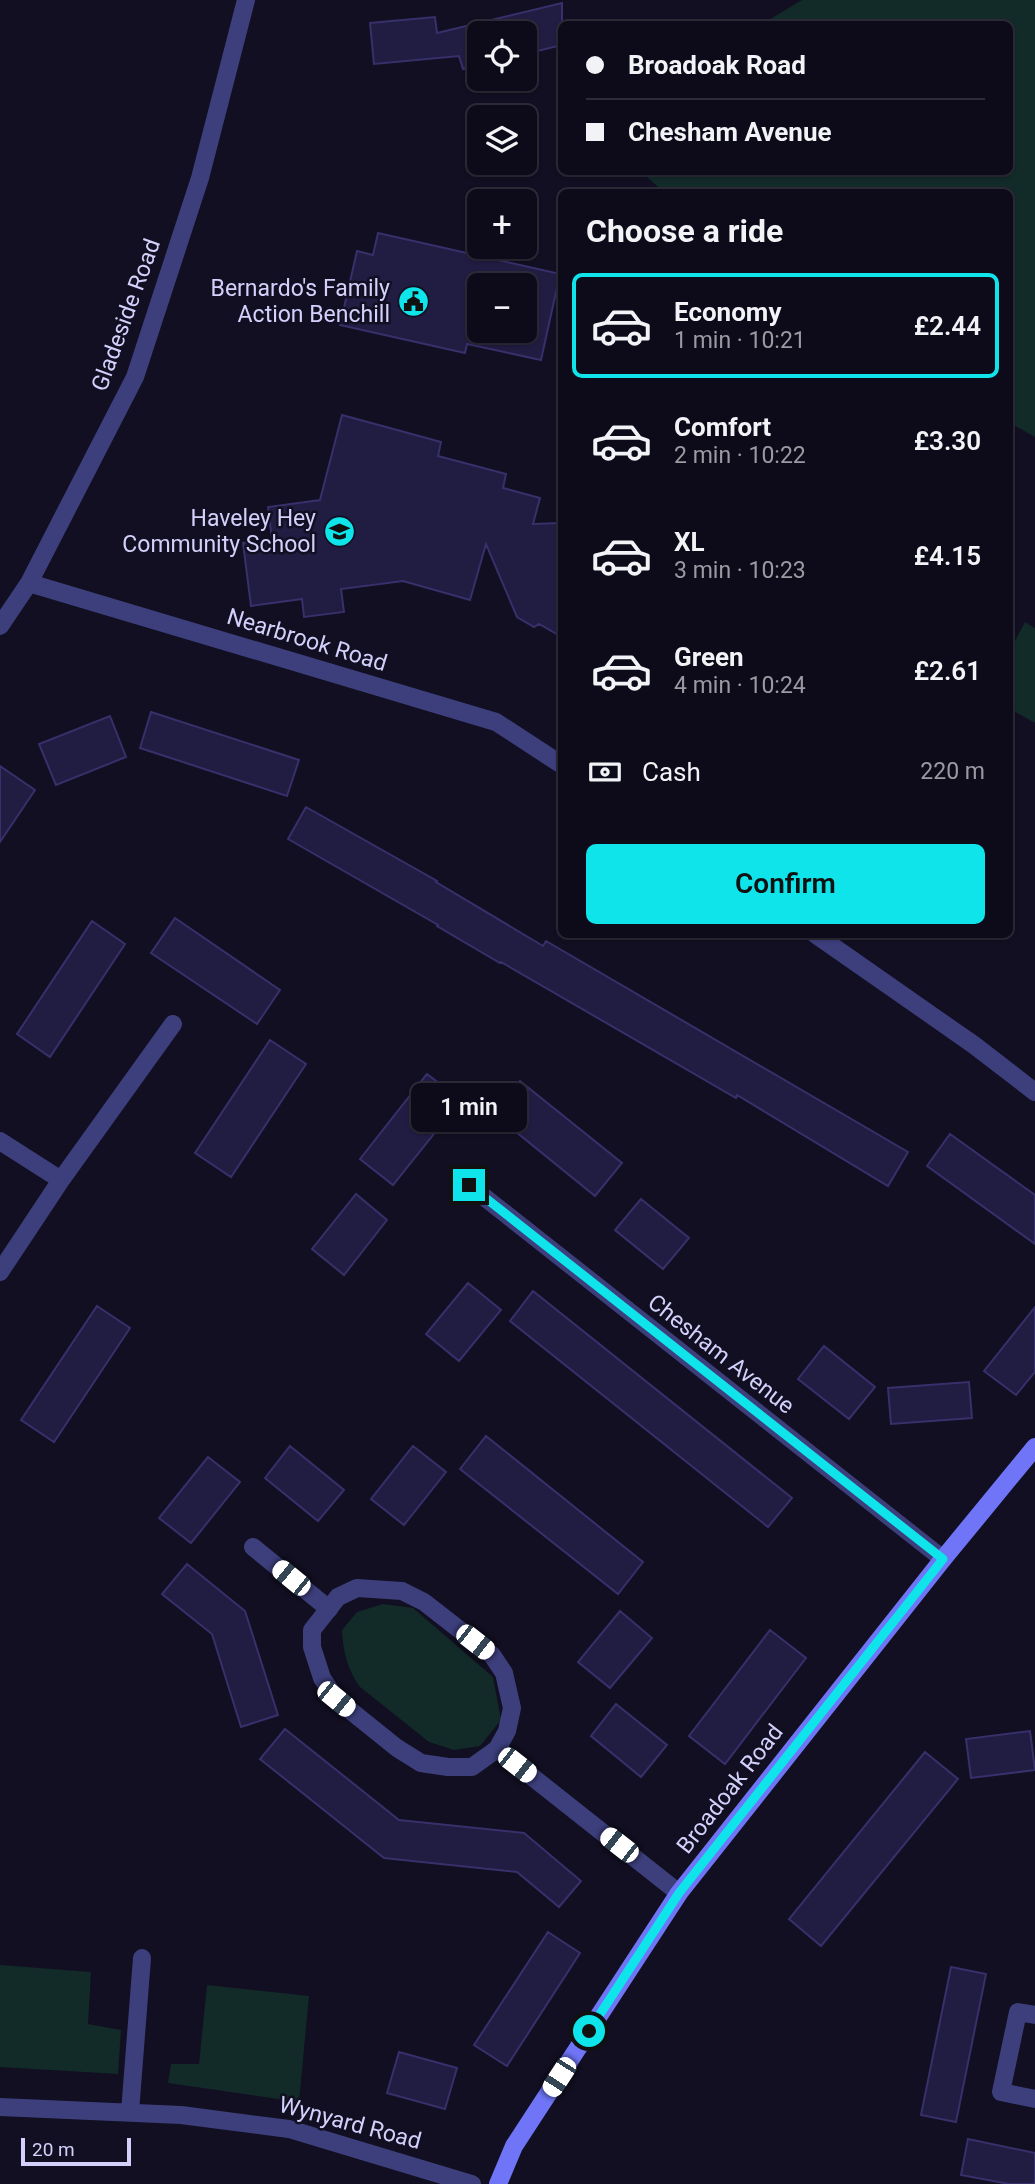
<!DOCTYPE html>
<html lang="en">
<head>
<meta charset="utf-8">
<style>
  :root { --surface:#0d0b19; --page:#1b1926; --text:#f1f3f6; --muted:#9a9ba2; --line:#2d2b38; --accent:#0fe4ea }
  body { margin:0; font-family:Roboto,sans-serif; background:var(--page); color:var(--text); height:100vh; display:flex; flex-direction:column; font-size:26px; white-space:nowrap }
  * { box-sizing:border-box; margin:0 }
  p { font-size:23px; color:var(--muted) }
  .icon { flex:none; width:38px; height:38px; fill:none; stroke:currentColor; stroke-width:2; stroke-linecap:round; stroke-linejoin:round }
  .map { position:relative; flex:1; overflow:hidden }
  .panel { position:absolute; left:558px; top:189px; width:455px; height:749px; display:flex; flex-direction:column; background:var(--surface); border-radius:10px; box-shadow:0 2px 5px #0004,0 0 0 2px var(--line) }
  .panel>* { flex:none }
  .hud { position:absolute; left:558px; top:21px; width:455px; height:154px; border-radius:10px; box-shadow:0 2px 5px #0004,0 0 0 2px var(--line); display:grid; align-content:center; height:154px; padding:0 28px; background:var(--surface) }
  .controls { position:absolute; left:467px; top:21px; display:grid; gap:14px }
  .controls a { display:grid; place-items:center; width:70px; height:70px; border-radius:10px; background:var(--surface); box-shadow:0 2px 5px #0004,0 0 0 2px var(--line); font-size:35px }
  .scale { position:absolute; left:21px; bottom:18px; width:110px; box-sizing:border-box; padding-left:7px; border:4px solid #d3d1fc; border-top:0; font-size:19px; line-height:24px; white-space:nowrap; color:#d3d1fc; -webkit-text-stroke:5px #110f21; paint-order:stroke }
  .end { position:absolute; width:32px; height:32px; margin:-16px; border:9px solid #0fe4ea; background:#111; box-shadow:0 0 0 4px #111 }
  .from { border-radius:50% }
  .bubble { position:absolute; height:49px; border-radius:10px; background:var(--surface); box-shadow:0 2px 5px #0004,0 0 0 2px var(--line); font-size:23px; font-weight:600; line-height:49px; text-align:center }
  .car { position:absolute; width:21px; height:42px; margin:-21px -10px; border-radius:9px; box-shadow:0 0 5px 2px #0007; background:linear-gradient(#fff 24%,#345 0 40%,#fff 0 76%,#345 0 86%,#fff 0) }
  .hud b { display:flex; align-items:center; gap:24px; height:66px; font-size:26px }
  .hud b+b { border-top:2px solid var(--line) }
  .hud i { width:18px; height:18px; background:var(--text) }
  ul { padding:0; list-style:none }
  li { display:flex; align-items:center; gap:21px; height:105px; margin:0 14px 10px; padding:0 14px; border:4px solid transparent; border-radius:10px }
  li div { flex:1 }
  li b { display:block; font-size:26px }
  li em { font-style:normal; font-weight:600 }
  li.selected { border-color:var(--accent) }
  li>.icon { width:63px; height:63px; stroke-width:1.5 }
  h2 { padding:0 28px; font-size:32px; line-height:84px }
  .pay { display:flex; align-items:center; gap:18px; height:77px; padding:0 28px; font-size:26px }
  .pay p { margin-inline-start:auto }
  .cta { display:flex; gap:14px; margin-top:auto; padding:14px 28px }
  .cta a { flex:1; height:80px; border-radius:10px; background:var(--accent); color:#111; font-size:28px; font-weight:600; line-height:80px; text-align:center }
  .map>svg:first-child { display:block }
  .green { fill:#122a28 }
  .building { fill:#211c41; stroke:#37306b; stroke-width:2; fill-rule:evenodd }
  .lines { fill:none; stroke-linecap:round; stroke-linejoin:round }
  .lane { stroke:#3d3f7d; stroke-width:18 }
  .street { stroke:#3d3f7d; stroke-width:18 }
  .secondary { stroke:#6f75f6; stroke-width:18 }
  .route { stroke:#0fe4ea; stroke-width:9 }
  .labels { text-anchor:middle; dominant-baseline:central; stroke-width:5; stroke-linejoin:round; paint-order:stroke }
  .poi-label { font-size:23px; fill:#d3d1fc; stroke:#110f21; text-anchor:end }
  .street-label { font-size:23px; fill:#d3d1fc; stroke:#110f21 }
</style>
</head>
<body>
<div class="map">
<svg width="1035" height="2184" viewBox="0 0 1035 2184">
  <rect width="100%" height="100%" fill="#110f21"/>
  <path class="green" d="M 802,0 L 1035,0 L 1035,437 L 1010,423 L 1010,192 L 664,192 L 647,177 L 635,172 L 1010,172 L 1010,24 L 762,24 Z
    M 1025,622 L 1035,628 L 1035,723 L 1010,709 L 1010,650 Z
    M 383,1604 L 413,1608 L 493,1677 L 501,1720 L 480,1746 L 454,1750 L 429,1742 L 360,1687 C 347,1669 343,1651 342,1630 L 357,1612 Z
    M 0,1965 L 91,1972 L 88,2024 L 121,2030 L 118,2074 L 0,2067 Z
    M 207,1985 L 309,1996 L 299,2102 L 168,2083 L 171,2064 L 199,2064 Z"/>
  <path class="building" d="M 562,3 L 562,45 L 525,54 L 525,33 L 480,33 L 480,65 L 463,69 L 459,56 L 374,64 L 370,23 L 435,17 L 437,33 Z
    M 378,233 L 560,274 L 541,360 L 467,344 L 465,353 L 340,325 L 357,251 L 373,255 ZM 480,285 L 525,285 L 525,331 L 480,331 Z
    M 342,415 L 441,442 L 438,456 L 506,474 L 503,488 L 540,498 L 533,524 L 562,523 L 562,637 L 539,624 L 534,627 L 517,617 L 486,544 L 470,600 L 403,581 L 341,589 L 344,612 L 304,617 L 302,599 L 251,606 L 243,543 L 272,540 L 268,507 L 320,500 Z
    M 151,712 L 299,760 L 287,796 L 140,748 Z
    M 110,716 L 126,757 L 56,785 L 39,744 Z
    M 0,766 L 35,790 L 0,842 Z
    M 306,807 L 437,881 L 436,882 L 543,946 L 546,941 L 908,1152 L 888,1186 L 737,1095 L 736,1098 L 501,962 L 500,963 L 437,926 L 438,925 L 288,839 Z
    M 175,918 L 280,990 L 257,1024 L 151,953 Z
    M 92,921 L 125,944 L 50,1057 L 17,1034 Z
    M 270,1040 L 306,1064 L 231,1177 L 195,1153 Z
    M 427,1074 L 461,1100 L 393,1185 L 360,1159 Z
    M 520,1081 L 622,1163 L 595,1196 L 494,1114 Z
    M 950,1134 L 1035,1195 L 1035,1244 L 927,1166 Z
    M 356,1194 L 387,1220 L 344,1275 L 312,1249 Z
    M 641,1199 L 689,1238 L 663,1269 L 615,1230 Z
    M 468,1283 L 501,1310 L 459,1361 L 426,1334 Z
    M 533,1291 L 792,1498 L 768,1527 L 510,1321 Z
    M 97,1306 L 130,1328 L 54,1442 L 21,1420 Z
    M 1035,1307 L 1035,1372 L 1016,1395 L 984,1371 Z
    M 824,1346 L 875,1387 L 849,1419 L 798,1379 Z
    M 969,1382 L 972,1418 L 891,1424 L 888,1388 Z
    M 486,1436 L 643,1562 L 618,1594 L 460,1469 Z
    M 290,1446 L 344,1490 L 318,1521 L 265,1478 Z
    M 413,1446 L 446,1472 L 404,1525 L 371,1499 Z
    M 208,1457 L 240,1482 L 191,1543 L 159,1518 Z
    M 187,1564 L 245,1611 L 278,1715 L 241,1727 L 212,1634 L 162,1594 Z
    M 620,1611 L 652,1638 L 610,1688 L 578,1662 Z
    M 770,1630 L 806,1658 L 725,1764 L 689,1736 Z
    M 616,1704 L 667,1745 L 641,1777 L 591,1736 Z
    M 285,1729 L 399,1820 L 524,1833 L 581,1881 L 559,1907 L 517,1872 L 384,1858 L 260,1759 Z
    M 1030,1731 L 1035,1770 L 971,1778 L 966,1739 Z
    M 925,1752 L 958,1779 L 821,1946 L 789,1919 Z
    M 548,1932 L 580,1953 L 507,2066 L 474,2045 Z
    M 951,1967 L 986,1974 L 956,2122 L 921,2115 Z
    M 399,2052 L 457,2068 L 445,2109 L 387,2093 Z
    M 968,2139 L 1035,2153 L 1035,2184 L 1009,2184 L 961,2175 Z"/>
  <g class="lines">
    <path class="lane" d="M 253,1547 L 329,1609"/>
    <path class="street" d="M 29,583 L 496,722 L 562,765
      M 0,626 L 29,583 L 135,377 L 200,178 L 246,0
      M 815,934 L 974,1045 L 1035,1092
      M 0,1141 L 61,1180
      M 469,1185 L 943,1559
      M 0,1272 L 61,1180 L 173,1024
      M 497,1749 L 507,1731 L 512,1708 L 504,1673 L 492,1655 L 424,1602 L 402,1591 L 357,1588 L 338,1597 L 312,1630 L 312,1647 L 322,1678 L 336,1699 L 397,1748 L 421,1763 L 448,1767 L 472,1767 L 497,1749 L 679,1893
      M 1035,2015 L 1018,2012 L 1001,2092 L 1035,2099
      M 0,2107 L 181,2115 L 289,2129 L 472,2184
      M 130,2112 L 142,1958"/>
    <path class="secondary" d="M 498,2184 L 514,2146 L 679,1893 L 943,1559 L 1035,1447"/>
  </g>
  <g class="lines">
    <path class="route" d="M 469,1185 L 943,1559 L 679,1893 L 589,2031"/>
  </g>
  <defs>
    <symbol id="civic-disc" viewBox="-11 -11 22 22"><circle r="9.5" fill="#0fe4ea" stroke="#110f21"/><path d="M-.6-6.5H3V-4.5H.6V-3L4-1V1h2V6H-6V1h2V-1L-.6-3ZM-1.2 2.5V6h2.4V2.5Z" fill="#111"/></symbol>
    <symbol id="school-disc" viewBox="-11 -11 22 22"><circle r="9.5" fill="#0fe4ea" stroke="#110f21"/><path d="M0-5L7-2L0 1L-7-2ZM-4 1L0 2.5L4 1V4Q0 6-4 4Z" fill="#111"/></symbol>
  </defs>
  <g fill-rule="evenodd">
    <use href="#civic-disc" x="396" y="284" width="35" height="35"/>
    <use href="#school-disc" x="322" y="514" width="35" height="35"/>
  </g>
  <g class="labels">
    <g class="poi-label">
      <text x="390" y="288">Bernardo's Family<tspan x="390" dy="26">Action Benchill</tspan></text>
      <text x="316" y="518">Haveley Hey<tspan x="316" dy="26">Community School</tspan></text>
    </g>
    <g class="street-label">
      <text transform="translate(126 315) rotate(-70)">Gladeside Road</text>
      <text transform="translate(307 640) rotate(17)">Nearbrook Road</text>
      <text transform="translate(721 1354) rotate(38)">Chesham Avenue</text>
      <text transform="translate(730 1789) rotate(-52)">Broadoak Road</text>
      <text transform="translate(350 2123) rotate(15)">Wynyard Road</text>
    </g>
  </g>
</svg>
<div class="controls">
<a><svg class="icon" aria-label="locate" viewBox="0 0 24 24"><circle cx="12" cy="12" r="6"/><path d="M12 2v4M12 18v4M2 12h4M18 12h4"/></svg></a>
<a><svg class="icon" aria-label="layers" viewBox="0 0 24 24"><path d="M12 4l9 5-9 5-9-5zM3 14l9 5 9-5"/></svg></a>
<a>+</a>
<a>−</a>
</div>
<div class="scale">20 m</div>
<i class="end from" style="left:589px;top:2031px"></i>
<i class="end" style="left:469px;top:1185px"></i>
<div class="bubble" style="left:411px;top:1083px;width:116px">1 min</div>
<i class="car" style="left:291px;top:1578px;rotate:309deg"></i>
<i class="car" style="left:475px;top:1642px;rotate:128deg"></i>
<i class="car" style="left:336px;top:1699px;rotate:129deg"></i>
<i class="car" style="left:517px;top:1765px;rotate:128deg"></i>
<i class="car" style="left:619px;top:1845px;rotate:308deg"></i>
<i class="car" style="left:559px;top:2077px;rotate:213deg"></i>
<div class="hud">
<b><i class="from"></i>Broadoak Road</b>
<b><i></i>Chesham Avenue</b>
</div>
<section class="panel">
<h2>Choose a ride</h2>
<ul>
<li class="selected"><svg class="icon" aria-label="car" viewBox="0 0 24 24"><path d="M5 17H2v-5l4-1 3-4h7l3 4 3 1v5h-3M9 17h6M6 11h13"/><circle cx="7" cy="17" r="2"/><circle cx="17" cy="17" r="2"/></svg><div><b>Economy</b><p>1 min · 10:21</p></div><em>£2.44</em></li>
<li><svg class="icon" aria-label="car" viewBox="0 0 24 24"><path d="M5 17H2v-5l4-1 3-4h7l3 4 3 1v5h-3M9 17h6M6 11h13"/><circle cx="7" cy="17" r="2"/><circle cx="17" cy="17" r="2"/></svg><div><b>Comfort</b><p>2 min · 10:22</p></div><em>£3.30</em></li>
<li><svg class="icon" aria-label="car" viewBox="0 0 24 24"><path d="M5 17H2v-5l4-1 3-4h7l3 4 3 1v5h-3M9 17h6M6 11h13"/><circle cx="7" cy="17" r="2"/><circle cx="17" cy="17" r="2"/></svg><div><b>XL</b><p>3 min · 10:23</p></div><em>£4.15</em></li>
<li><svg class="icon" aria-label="car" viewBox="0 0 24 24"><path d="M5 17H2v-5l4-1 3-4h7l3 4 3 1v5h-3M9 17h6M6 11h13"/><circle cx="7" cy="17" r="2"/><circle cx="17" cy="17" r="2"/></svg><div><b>Green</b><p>4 min · 10:24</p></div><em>£2.61</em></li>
</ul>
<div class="pay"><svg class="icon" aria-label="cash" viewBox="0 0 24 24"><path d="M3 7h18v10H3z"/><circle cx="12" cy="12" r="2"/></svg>Cash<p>220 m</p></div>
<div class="cta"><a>Confirm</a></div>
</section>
</div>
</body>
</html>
